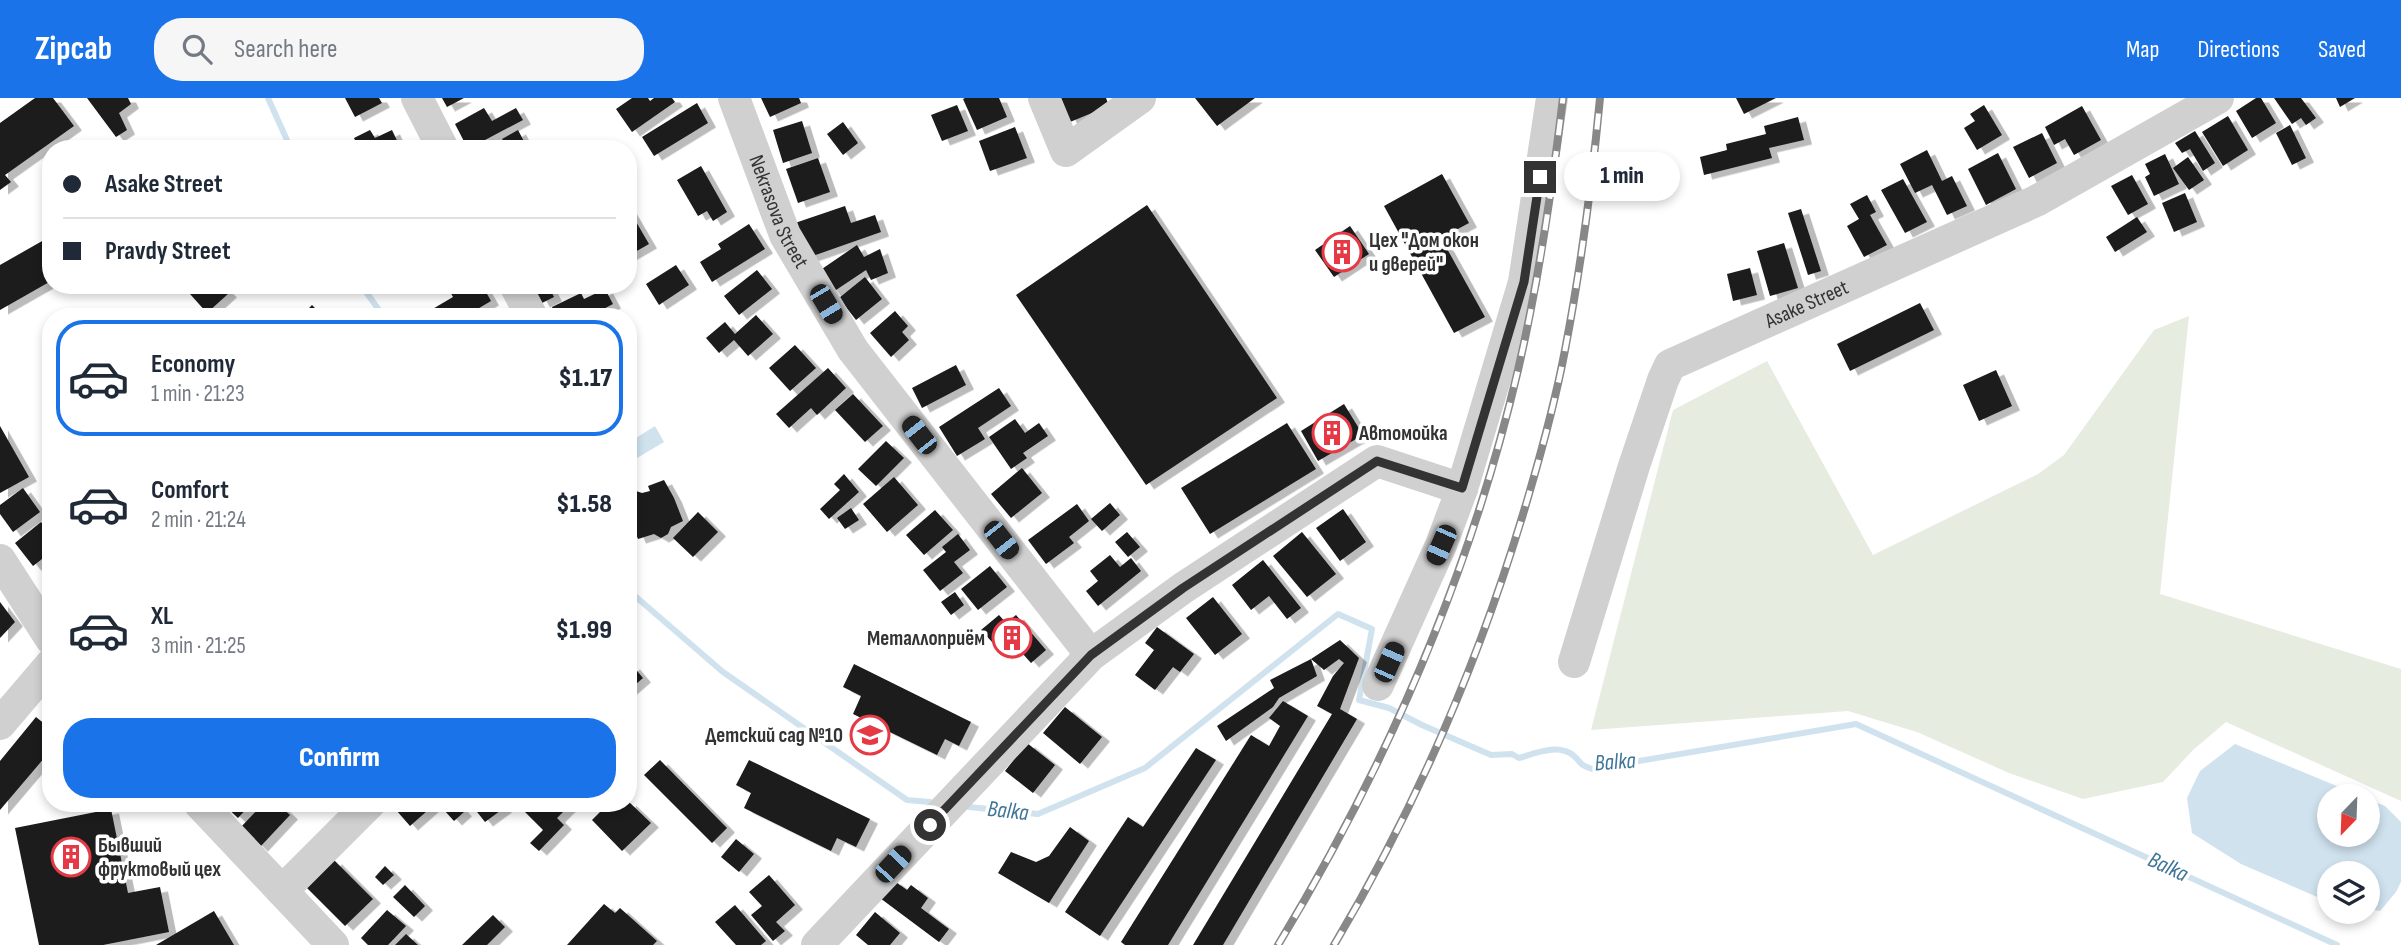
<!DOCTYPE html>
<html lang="en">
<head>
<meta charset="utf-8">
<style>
  :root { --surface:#fff; --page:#f6f6f7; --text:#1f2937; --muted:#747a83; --line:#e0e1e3; --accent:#1a73e8 }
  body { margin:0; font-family:"Sofia Sans Condensed",sans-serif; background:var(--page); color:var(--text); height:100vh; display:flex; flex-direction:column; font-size:26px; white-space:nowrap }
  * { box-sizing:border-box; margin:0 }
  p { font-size:23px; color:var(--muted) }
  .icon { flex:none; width:38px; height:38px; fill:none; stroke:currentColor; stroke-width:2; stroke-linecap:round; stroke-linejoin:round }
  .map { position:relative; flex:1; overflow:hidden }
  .side { position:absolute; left:42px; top:210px; width:595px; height:504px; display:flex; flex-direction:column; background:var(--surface); border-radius:28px; box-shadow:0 4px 10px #0003 }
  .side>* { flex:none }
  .hud { position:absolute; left:42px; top:42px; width:595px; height:154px; border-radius:28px; box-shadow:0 4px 10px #0003; display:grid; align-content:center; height:154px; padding:0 21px; background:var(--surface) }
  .needle { width:46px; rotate:203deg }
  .buttons { position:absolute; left:2317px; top:686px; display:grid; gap:14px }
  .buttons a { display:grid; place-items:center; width:63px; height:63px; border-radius:50%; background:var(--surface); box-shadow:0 4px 10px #0003; font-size:35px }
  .end { position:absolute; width:32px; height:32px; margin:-16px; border:9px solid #333; background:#fff; box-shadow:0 0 0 4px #fff }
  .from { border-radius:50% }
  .bubble { position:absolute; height:49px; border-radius:24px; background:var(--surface); box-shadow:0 4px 10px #0003; font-size:23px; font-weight:800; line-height:49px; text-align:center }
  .car { position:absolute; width:21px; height:42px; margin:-21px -10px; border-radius:9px; box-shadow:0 0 5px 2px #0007; background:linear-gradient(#222 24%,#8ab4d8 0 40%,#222 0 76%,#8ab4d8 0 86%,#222 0) }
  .hud b { display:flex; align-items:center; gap:24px; height:66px; font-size:26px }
  .hud b+b { border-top:2px solid var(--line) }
  .hud i { width:18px; height:18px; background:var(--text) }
  ul { padding:12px 0 0; list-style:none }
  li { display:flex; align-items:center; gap:21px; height:116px; margin:0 14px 10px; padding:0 7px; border:4px solid transparent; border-radius:28px }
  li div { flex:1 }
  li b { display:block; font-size:26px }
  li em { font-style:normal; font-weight:800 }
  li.current { border-color:var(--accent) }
  li>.icon { width:63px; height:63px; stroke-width:1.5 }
  .primary-button { display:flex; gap:14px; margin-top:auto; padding:14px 21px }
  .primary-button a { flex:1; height:80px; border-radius:28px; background:var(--accent); color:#fff; font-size:28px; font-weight:800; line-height:80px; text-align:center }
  header { display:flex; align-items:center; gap:42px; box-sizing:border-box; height:98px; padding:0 35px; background:var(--accent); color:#fff }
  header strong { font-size:33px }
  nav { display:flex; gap:38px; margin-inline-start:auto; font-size:24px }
  .search { width:490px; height:63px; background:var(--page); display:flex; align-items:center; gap:18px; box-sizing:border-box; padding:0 24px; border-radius:28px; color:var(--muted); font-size:26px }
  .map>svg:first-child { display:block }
  .green { fill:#e6ecdf }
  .water { fill:#cfe2ee }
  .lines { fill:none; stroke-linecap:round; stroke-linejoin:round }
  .stream { stroke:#cfe2ee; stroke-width:6 }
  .building { fill:#1a1a1a; filter:url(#shadow) }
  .minor { stroke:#d0d0d0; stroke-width:32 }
  .rail-casing { stroke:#888; stroke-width:8 }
  .rail { stroke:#fff; stroke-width:5; stroke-dasharray:16; stroke-linecap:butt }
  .route { stroke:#333; stroke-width:9 }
  .labels { text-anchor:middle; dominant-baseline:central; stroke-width:7; stroke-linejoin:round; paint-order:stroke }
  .street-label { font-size:21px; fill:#333; stroke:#fff }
  .poi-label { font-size:21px; font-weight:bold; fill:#333; stroke:#fff; text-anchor:start }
  .water-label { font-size:23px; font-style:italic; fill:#3f7597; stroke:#fff }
</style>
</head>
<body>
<header>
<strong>Zipcab</strong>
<div class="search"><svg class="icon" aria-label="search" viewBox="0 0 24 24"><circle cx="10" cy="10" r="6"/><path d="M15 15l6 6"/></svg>Search here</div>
<nav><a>Map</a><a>Directions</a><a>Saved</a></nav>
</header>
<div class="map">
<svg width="2401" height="847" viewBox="0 0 2401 847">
  <defs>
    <filter id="shadow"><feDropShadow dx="8" dy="4.5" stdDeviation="0" flood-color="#0004"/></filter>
  </defs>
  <rect width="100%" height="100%" fill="#fff"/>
  <path class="green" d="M 2189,218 L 2160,496 L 2401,571 L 2401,703 L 2226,624 L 2193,652 L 2163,684 L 2083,701 L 2009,675 L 1917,634 L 1848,613 L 1591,632 L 1673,312 L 1767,263 L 1873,457 L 2038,376 L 2064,357 L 2154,232 Z"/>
  <path class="water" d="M 655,328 L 664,344 L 637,360 L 628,345 Z
    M 2235,646 L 2361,698 L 2329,698 L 2329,737 L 2368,737 L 2368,701 L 2385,708 L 2401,724 L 2401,784 L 2396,794 L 2380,813 L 2368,811 L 2368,775 L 2329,775 L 2329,804 L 2241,766 L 2192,735 L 2187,700 L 2200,673 Z"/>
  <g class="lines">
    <path class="stream" d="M 268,0 L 291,51
      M 361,187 L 384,219
      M 628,492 L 723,574 L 907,702 L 930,704
      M 969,709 L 1038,716 L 1145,670 L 1338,516 L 1372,531 L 1359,602 L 1389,610 L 1422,627 L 1491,657 L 1512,656 L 1519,660 C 1536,655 1559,645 1574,658 C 1582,665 1579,667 1592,671 L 1856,626 L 2337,847"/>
  </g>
  <path class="building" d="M 35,0 L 53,0 L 74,28 L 5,77 L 11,84 L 0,92 L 0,25 Z
    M 87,0 L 128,0 L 131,6 L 119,15 L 127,32 L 116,39 Z
    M 345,0 L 379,0 L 382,5 L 355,19 Z
    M 442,0 L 464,0 L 447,9 Z
    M 632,0 L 648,0 L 650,3 L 654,0 L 672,0 L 675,4 L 632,34 L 616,11 Z
    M 761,0 L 799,0 L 801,5 L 770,19 Z
    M 965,0 L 999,0 L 1007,19 L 977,32 L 963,1 Z
    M 1061,0 L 1106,0 L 1109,8 L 1070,24 Z
    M 1195,0 L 1255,0 L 1217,28 Z
    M 1736,0 L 1776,0 L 1744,16 Z
    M 2256,0 L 2261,0 L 2276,25 L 2252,40 L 2236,13 Z
    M 2274,0 L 2301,0 L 2316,20 L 2306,27 L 2301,20 L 2292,26 Z
    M 2336,0 L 2355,0 L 2340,9 Z
    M 697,5 L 708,25 L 654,58 L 642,39 Z
    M 957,7 L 968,33 L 942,43 L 931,17 Z
    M 1984,7 L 2002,37 L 1977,52 L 1964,30 L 1975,23 L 1970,16 Z
    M 2082,8 L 2101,42 L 2074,57 L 2065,41 L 2054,47 L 2045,29 Z
    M 484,10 L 492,23 L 516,10 L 523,22 L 468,51 L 455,26 Z
    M 2228,18 L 2248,52 L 2223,68 L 2202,34 Z
    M 1798,19 L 1804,42 L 1769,50 L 1772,60 L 1704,77 L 1700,59 L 1727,52 L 1726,46 L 1766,36 L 1764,28 Z
    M 802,23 L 812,55 L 783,65 L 773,32 Z
    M 843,24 L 858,45 L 843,57 L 827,36 Z
    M 2290,27 L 2306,60 L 2292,67 L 2276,35 Z
    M 1015,29 L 1027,60 L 990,73 L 979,43 Z
    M 370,32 L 375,40 L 392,32 L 401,51 L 359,51 L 354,40 Z
    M 518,32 L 528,51 L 508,51 L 502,41 Z
    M 2195,33 L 2215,65 L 2203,73 L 2190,51 L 2182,55 L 2175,45 Z
    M 2042,35 L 2057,65 L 2029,80 L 2013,49 Z
    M 1927,52 L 1942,83 L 1952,78 L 1967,108 L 1947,117 L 1932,87 L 1915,95 L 1900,66 Z
    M 1998,55 L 2016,91 L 1986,107 L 1968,71 Z
    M 2165,56 L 2179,86 L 2154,98 L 2145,79 L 2150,76 L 2145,66 Z
    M 2188,59 L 2204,82 L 2189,92 L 2173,70 Z
    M 818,60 L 830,94 L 798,105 L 786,71 Z
    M 701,68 L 727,114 L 713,123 L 707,113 L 698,118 L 677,82 Z
    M 1442,76 L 1469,125 L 1441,140 L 1485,219 L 1454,235 L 1384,108 Z
    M 2132,77 L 2148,106 L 2128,117 L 2111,88 Z
    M 1903,81 L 1927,124 L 1905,135 L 1881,92 Z
    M 2185,95 L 2197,124 L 2174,134 L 2162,105 Z
    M 1867,97 L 1876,114 L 1870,117 L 1887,147 L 1864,159 L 1847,128 L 1859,121 L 1850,106 Z
    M 1147,107 L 1277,300 L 1146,387 L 1016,197 Z
    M 845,108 L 851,125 L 875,117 L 881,134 L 807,160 L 795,125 Z
    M 628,110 L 649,146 L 628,158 Z
    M 1801,111 L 1821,173 L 1808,177 L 1788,115 Z
    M 2137,119 L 2147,134 L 2115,154 L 2106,139 Z
    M 749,126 L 765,151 L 712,184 L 700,164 L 721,151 L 718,146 Z
    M 1350,128 L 1369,156 L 1334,179 L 1315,152 Z
    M 51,138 L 51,183 L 0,212 L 0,167 Z
    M 1784,145 L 1798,190 L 1770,198 L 1757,153 Z
    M 857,147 L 864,159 L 880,151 L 888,175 L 871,182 L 866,172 L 833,194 L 819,173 Z
    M 676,167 L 689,187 L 659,207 L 646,186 Z
    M 1750,170 L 1757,197 L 1733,203 L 1727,176 Z
    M 757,172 L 772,191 L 739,217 L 724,198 Z
    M 865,179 L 882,201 L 856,222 L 839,200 Z
    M 182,187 L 221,187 L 229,195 L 207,215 Z
    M 453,187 L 482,187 L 491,203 L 464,219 L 419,219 L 453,199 L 448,190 Z
    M 538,187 L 548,187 L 554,199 L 542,205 L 534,190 Z
    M 605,191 L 613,206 L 588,219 L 556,219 L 552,209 L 581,195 L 584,201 Z
    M 1920,205 L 1934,232 L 1850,273 L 1837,246 Z
    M 312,207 L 322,217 L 300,219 Z
    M 895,213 L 908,228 L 902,234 L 909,242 L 891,259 L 870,235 Z
    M 756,217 L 773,236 L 748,258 L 734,242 L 719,255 L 706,240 L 725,224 L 735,236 Z
    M 795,247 L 816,270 L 790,293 L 769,270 Z
    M 956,267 L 966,287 L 922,310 L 912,290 Z
    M 828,270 L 846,290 L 817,317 L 811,310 L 789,330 L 776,316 Z
    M 1996,272 L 2012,308 L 1979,323 L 1963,287 Z
    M 999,290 L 1011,308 L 978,330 L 985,341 L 957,358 L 939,329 Z
    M 853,296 L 883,328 L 865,344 L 835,312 Z
    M 1344,306 L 1363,337 L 1318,363 L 1301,333 Z
    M 1015,321 L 1025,335 L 1039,325 L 1048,338 L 1023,355 L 1027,360 L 1011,371 L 989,339 Z
    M 1287,325 L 1316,371 L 1210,436 L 1181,390 Z
    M 0,328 L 29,379 L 0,395 Z
    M 886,343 L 904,360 L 876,388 L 858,371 Z
    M 1022,370 L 1042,395 L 1011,420 L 991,396 Z
    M 844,376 L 859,394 L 829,421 L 820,411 L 840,392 L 834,386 Z
    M 894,379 L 918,407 L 887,434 L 863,406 Z
    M 664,382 L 674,400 L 683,423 L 671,429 L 668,436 L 661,440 L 654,436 L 638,441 L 628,417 L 628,396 L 636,393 L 642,395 L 650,393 L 648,388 Z
    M 23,390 L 40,414 L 13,434 L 0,416 L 0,407 Z
    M 1110,405 L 1120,417 L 1102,433 L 1091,421 Z
    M 1077,406 L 1089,423 L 1069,439 L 1074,445 L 1046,466 L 1028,442 Z
    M 851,410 L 859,422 L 845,431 L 837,420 Z
    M 1343,411 L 1366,444 L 1340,463 L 1316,430 Z
    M 935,412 L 953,432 L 924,457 L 906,437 Z
    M 698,414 L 718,434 L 693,459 L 673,440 Z
    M 41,424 L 51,436 L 51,454 L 33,468 L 15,445 Z
    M 1127,434 L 1140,449 L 1128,459 L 1115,444 Z
    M 1302,434 L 1336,476 L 1307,499 L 1273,458 Z
    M 958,436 L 970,452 L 954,464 L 963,475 L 940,493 L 923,472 L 946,454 L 942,449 Z
    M 1110,457 L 1120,469 L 1131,460 L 1141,473 L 1098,508 L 1086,493 L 1098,483 L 1090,473 Z
    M 1263,462 L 1301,510 L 1287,521 L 1269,498 L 1251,512 L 1232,487 Z
    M 990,468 L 1007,489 L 978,512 L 961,491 Z
    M 955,494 L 964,507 L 951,517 L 941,504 Z
    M 1213,499 L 1242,536 L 1215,557 L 1186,520 Z
    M 0,504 L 15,524 L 0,540 Z
    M 999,517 L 1006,525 L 1016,517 L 1046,552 L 1031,565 L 1015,547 L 1004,557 L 981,532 Z
    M 1157,529 L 1194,556 L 1180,574 L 1173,569 L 1155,592 L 1135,577 L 1154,552 L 1145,545 Z
    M 1340,542 L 1359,560 L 1340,611 L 1357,621 L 1223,847 L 1193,847 L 1332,616 L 1317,608 L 1333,578 L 1344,565 L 1339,561 L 1324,572 L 1311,561 Z
    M 1311,561 L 1317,578 L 1279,600 L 1273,609 L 1226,643 L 1217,628 L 1274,590 L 1270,582 Z
    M 854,566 L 971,624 L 959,648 L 945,641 L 937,657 L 853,616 L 861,598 L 843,589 Z
    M 632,567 L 643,580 L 628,593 L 628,570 Z
    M 1283,603 L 1308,618 L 1168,847 L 1125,847 L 1121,844 L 1251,637 L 1269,648 L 1280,628 L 1269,620 Z
    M 1065,609 L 1102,639 L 1080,666 L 1043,635 Z
    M 36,619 L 51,631 L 51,652 L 0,712 L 0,663 Z
    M 1027,645 L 1055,667 L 1033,695 L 1005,673 Z
    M 1196,650 L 1216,662 L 1100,838 L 1065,814 L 1128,719 L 1143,729 Z
    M 660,662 L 727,730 L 712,745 L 644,677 Z
    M 749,662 L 870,721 L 856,749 L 837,740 L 831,753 L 744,710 L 751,695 L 736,687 Z
    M 628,703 L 651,725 L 622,753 L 592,722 L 609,705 L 628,705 Z
    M 222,705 L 252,705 L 238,720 Z
    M 264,705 L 277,705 L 290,717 L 260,749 L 240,730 Z
    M 390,705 L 436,705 L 410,728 Z
    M 451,705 L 456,705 L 464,714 L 454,723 L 444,712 Z
    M 470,705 L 500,705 L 504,710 L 485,724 Z
    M 526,705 L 572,705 L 557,720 L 564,727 L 539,753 L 530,745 L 543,732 L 521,710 Z
    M 111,711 L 128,795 L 160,789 L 169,834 L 103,847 L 39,847 L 15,730 Z
    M 1070,729 L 1089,743 L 1049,805 L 998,775 L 1011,754 L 1036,764 L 1049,758 Z
    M 736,741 L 754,756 L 739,774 L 721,759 Z
    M 334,762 L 373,801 L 345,828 L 306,789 Z
    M 385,768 L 394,777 L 383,787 L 375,779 Z
    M 769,777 L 795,807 L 776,824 L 785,833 L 773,843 L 751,817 L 762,808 L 749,794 Z
    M 893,782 L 907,792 L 911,787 L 928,800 L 921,810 L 949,831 L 939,844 L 880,800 Z
    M 405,787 L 425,808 L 414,819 L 393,799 Z
    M 604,806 L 615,815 L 620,810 L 657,843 L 653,847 L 567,847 Z
    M 735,807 L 766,843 L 761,847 L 736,847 L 715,824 Z
    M 387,812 L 406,828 L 388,847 L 368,847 L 361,840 Z
    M 214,813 L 234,847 L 156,847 Z
    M 875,814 L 900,835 L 890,847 L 868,847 L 856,837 Z
    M 493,817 L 505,829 L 487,847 L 462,847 Z
    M 406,836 L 418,847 L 395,847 Z"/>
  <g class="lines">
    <g class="minor">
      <path d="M 417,0 L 443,51"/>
      <path id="s1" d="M 734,0 L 785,137 L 853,252 L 1091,557"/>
      <path d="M 1044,0 L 1066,53 L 1140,0"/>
      <path d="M 515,187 L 532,219"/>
      <path d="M 0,462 L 51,541"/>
      <path id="s2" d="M 1574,564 L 1634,368 L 1663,282 L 1670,267 L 2036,103 L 2218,0"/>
      <path d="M 1378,587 L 1441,447 L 1462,391 L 1524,184 L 1552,0"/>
      <path d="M 0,626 L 51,566"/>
      <path d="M 199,705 L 333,847"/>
      <path d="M 282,793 L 370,705"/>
      <path d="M 817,847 L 1091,557 L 1183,490 L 1377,363 L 1462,391"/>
    </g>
    <defs>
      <path id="rail" d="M 1278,847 C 1387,667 1470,477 1518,272 C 1539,182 1552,91 1563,0
        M 1334,847 C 1418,706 1483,554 1529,396 C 1543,348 1556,300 1565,252 C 1581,169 1592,84 1600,0"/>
    </defs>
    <use href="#rail" class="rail-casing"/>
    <use href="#rail" class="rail"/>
  </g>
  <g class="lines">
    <path class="route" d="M 930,727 L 1091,557 L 1183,490 L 1377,363 L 1462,390 L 1524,184 L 1540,79"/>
  </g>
  <defs>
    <symbol id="building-ring" viewBox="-11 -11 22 22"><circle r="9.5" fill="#fff" stroke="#e63946" stroke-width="1.5"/><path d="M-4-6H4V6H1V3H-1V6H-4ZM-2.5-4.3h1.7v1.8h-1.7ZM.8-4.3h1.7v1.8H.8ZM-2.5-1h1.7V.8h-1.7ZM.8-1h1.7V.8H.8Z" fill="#e63946"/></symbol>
    <symbol id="school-ring" viewBox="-11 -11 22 22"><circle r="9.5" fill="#fff" stroke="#e63946" stroke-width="1.5"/><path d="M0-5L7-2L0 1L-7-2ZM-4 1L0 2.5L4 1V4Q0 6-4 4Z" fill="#e63946"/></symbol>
  </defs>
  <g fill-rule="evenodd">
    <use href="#building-ring" x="1320" y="132" width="44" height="44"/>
    <use href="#building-ring" x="1310" y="313" width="44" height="44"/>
    <use href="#building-ring" x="990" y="518" width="44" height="44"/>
    <use href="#school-ring" x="848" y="615" width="44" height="44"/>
    <use href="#building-ring" x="49" y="737" width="44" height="44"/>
  </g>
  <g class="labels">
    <g class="street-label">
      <text stroke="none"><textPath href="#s1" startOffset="122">Nekrasova Street</textPath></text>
      <text stroke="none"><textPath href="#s2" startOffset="462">Asake Street</textPath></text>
    </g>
    <g class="poi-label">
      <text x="1369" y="142">Цех "Дом окон<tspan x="1369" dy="24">и дверей"</tspan></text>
      <text x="1359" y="335">Автомойка</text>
      <text x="985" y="540" text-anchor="end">Металлоприём</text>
      <text x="843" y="637" text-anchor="end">Детский сад №10</text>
      <text x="98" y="747">Бывший<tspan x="98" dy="24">фруктовый цех</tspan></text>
    </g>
    <g class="water-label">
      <text transform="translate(1615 664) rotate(-4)">Balka</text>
      <text transform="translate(1008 713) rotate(6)">Balka</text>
      <text transform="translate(2168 769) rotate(25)">Balka</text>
    </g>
  </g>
</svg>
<div class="buttons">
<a><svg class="needle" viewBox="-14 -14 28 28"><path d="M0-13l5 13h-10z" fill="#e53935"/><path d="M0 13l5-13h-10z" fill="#747a83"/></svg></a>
<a><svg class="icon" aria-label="layers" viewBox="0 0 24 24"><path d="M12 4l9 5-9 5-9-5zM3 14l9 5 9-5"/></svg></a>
</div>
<i class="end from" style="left:930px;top:727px"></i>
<i class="end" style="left:1540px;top:79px"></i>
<div class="bubble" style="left:1564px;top:54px;width:116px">1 min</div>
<i class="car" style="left:826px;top:206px;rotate:149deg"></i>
<i class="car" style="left:919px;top:337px;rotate:322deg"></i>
<i class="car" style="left:1001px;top:442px;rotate:142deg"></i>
<i class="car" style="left:1441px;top:447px;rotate:204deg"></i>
<i class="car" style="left:1389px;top:564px;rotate:24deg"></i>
<i class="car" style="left:893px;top:766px;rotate:43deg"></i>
<div class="hud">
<b><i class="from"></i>Asake Street</b>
<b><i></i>Pravdy Street</b>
</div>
<section class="side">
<ul>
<li class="current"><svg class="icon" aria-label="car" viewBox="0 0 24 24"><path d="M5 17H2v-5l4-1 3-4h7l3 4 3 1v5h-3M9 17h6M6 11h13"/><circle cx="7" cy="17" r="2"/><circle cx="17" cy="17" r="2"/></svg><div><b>Economy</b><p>1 min · 21:23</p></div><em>$1.17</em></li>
<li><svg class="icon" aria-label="car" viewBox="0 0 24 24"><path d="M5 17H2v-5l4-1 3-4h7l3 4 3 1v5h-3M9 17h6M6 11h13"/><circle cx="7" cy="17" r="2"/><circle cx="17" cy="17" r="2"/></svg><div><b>Comfort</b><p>2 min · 21:24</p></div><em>$1.58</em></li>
<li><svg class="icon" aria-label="car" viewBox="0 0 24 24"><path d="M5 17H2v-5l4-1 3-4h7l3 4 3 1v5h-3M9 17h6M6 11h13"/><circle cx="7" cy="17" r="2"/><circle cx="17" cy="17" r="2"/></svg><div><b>XL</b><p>3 min · 21:25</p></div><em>$1.99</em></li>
</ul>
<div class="primary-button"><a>Confirm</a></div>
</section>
</div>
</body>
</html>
